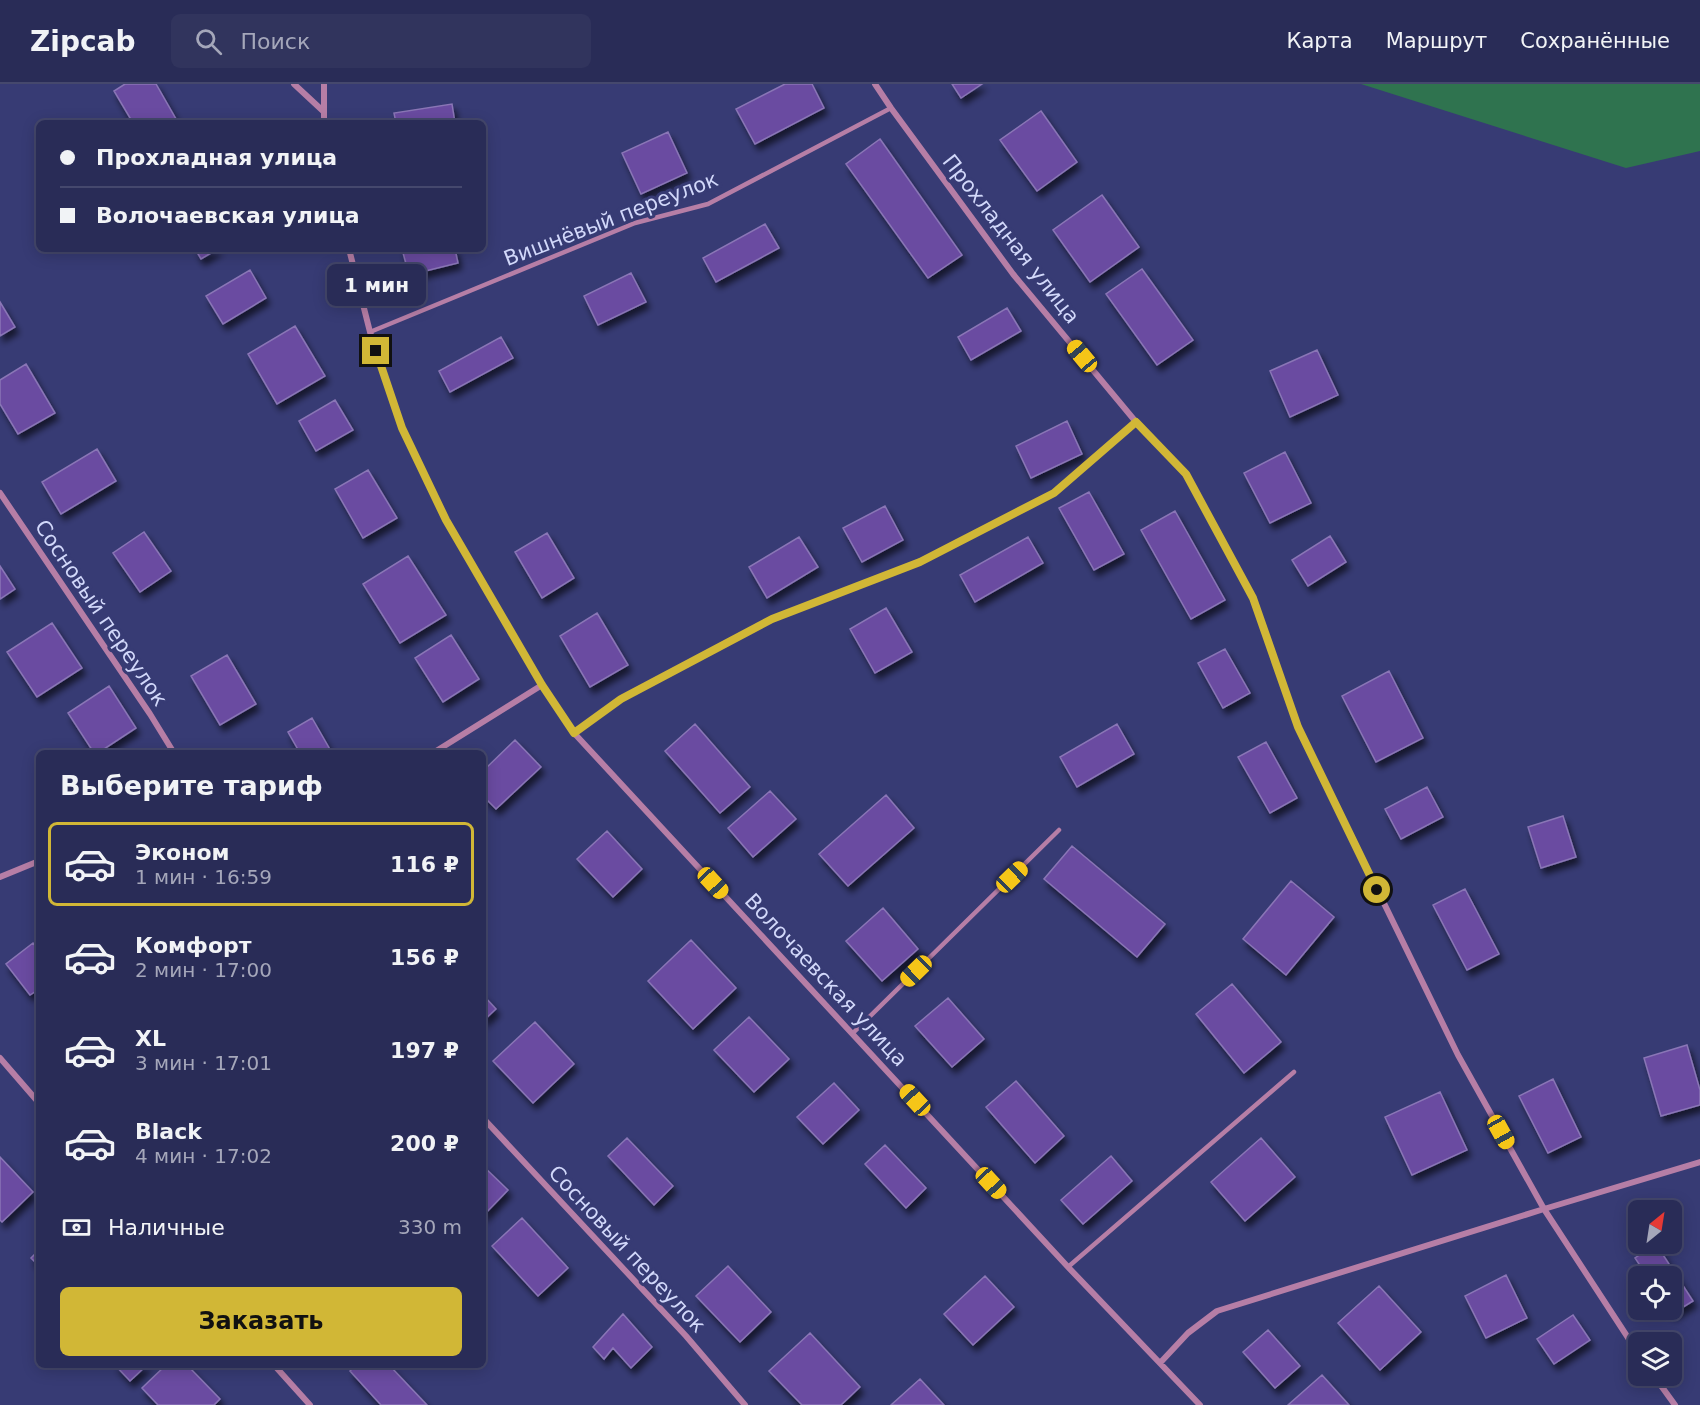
<!DOCTYPE html>
<html lang="ru">
<head>
<meta charset="utf-8">
<style>
  :root { --surface:#292c57; --page:#31345d; --text:#f1f3f6; --muted:#a5a7ba; --line:#45486d; --accent:#d1b736 }
  body { margin:0; font-family:"DejaVu Sans",sans-serif; background:var(--page); color:var(--text); height:100vh; display:flex; flex-direction:column; font-size:22px; white-space:nowrap }
  * { box-sizing:border-box; margin:0 }
  p { font-size:20px; color:var(--muted) }
  .icon { flex:none; width:33px; height:33px; fill:none; stroke:currentColor; stroke-width:2; stroke-linecap:round; stroke-linejoin:round }
  .map { position:relative; flex:1; overflow:hidden }
  .sheet { position:absolute; left:36px; top:666px; width:450px; height:618px; display:flex; flex-direction:column; background:var(--surface); border-radius:9px; box-shadow:0 3px 15px #0003,0 0 0 2px var(--line) }
  .sheet>* { flex:none }
  .banner { position:absolute; left:36px; top:36px; width:450px; height:132px; border-radius:9px; box-shadow:0 3px 15px #0003,0 0 0 2px var(--line); display:grid; align-content:center; height:132px; padding:0 24px; background:var(--surface) }
  .needle { width:39px; rotate:30deg }
  .tools { position:absolute; left:1628px; top:1116px; display:grid; gap:12px }
  .tools a { display:grid; place-items:center; width:54px; height:54px; border-radius:9px; background:var(--surface); box-shadow:0 3px 15px #0003,0 0 0 2px var(--line); font-size:30px }
  .end { position:absolute; width:27px; height:27px; margin:-14px; border:8px solid #d1b736; background:#111; box-shadow:0 0 0 3px #111 }
  .from { border-radius:50% }
  .bubble { position:absolute; height:42px; border-radius:9px; background:var(--surface); box-shadow:0 3px 15px #0003,0 0 0 2px var(--line); font-size:20px; font-weight:800; line-height:42px; text-align:center }
  .car { position:absolute; width:18px; height:36px; margin:-18px -9px; border-radius:8px; box-shadow:0 0 4px 2px #0007; background:linear-gradient(#f5c518 24%,#345 0 40%,#f5c518 0 76%,#345 0 86%,#f5c518 0) }
  .banner b { display:flex; align-items:center; gap:21px; height:57px; font-size:22px }
  .banner b+b { border-top:2px solid var(--line) }
  .banner i { width:15px; height:15px; background:var(--text) }
  ul { padding:0; list-style:none }
  li { display:flex; align-items:center; gap:18px; height:84px; margin:0 12px 9px; padding:0 12px; border:3px solid transparent; border-radius:9px }
  li div { flex:1 }
  li b { display:block; font-size:22px }
  li em { font-style:normal; font-weight:800 }
  li.current { border-color:var(--accent) }
  li>.icon { width:54px; height:54px; stroke-width:1.5 }
  h2 { padding:0 24px; font-size:27px; line-height:72px }
  .pay { display:flex; align-items:center; gap:15px; height:66px; padding:0 24px; font-size:22px }
  .pay p { margin-inline-start:auto }
  .button { display:flex; gap:12px; margin-top:auto; padding:12px 24px }
  .button a { flex:1; height:69px; border-radius:9px; background:var(--accent); color:#111; font-size:24px; font-weight:800; line-height:69px; text-align:center }
  header { display:flex; align-items:center; gap:36px; box-sizing:border-box; height:84px; padding:0 30px; background:var(--surface); border-bottom:2px solid var(--line) }
  header strong { font-size:28px }
  nav { display:flex; gap:33px; margin-inline-start:auto; font-size:21px }
  .search { width:420px; height:54px; background:var(--page); display:flex; align-items:center; gap:15px; box-sizing:border-box; padding:0 21px; border-radius:9px; color:var(--muted); font-size:22px }
  .map>svg:first-child { display:block }
  .green { fill:#2f734f }
  .building { fill:#6a4ba1; stroke:#8a76b6; stroke-width:1.5; filter:url(#shadow) }
  .lines { fill:none; stroke-linecap:round; stroke-linejoin:round }
  .service { stroke:#b67ea6; stroke-width:4.5 }
  .minor { stroke:#b67ea6; stroke-width:6 }
  .route { stroke:#d1b736; stroke-width:8 }
  .labels { text-anchor:middle; dominant-baseline:central; stroke-width:6; stroke-linejoin:round; paint-order:stroke }
  .street-label { font-size:21px; fill:#d2d8fa; stroke:#373b74 }
</style>
</head>
<body>
<header>
<strong>Zipcab</strong>
<div class="search"><svg class="icon" aria-label="search" viewBox="0 0 24 24"><circle cx="10" cy="10" r="6"/><path d="M15 15l6 6"/></svg>Поиск</div>
<nav><a>Карта</a><a>Маршрут</a><a>Сохранённые</a></nav>
</header>
<div class="map">
<svg width="1700" height="1321" viewBox="0 0 1700 1321">
  <defs>
    <filter id="shadow"><feDropShadow dx="3.5" dy="6" stdDeviation="3" flood-color="#0009"/></filter>
  </defs>
  <rect width="100%" height="100%" fill="#373b74"/>
  <path class="green" d="M 1361,0 L 1700,0 L 1700,67 L 1626,84 Z"/>
  <path class="building" d="M 125,0 L 156,0 L 176,35 L 169,39 L 133,39 L 114,7 Z
    M 785,0 L 812,0 L 824,24 L 755,60 L 736,25 Z
    M 952,0 L 982,0 L 961,14 Z
    M 452,20 L 455,39 L 396,39 L 394,29 Z
    M 1041,27 L 1077,78 L 1037,107 L 1000,56 Z
    M 668,48 L 687,89 L 641,110 L 622,69 Z
    M 880,55 L 962,171 L 928,194 L 846,80 Z
    M 1102,111 L 1139,163 L 1090,198 L 1053,146 Z
    M 765,140 L 779,164 L 716,198 L 703,174 Z
    M 195,165 L 218,165 L 201,175 Z
    M 402,165 L 455,165 L 458,179 L 409,191 Z
    M 1142,185 L 1193,256 L 1157,281 L 1106,210 Z
    M 250,186 L 266,214 L 223,240 L 206,212 Z
    M 631,189 L 646,218 L 598,241 L 584,212 Z
    M 0,218 L 15,243 L 0,252 Z
    M 1007,224 L 1021,247 L 971,276 L 958,253 Z
    M 295,242 L 325,292 L 277,320 L 248,270 Z
    M 501,253 L 513,274 L 450,308 L 439,287 Z
    M 1317,266 L 1338,311 L 1290,333 L 1270,287 Z
    M 26,280 L 55,329 L 18,350 L 0,320 L 0,296 Z
    M 335,316 L 353,346 L 316,367 L 299,337 Z
    M 1067,337 L 1082,370 L 1031,394 L 1016,362 Z
    M 97,365 L 116,397 L 61,430 L 42,398 Z
    M 1285,368 L 1311,419 L 1270,439 L 1244,389 Z
    M 368,386 L 397,434 L 363,454 L 335,405 Z
    M 1089,408 L 1124,470 L 1094,486 L 1059,424 Z
    M 885,422 L 903,456 L 862,478 L 843,444 Z
    M 1175,427 L 1225,516 L 1191,535 L 1141,446 Z
    M 144,448 L 171,487 L 140,508 L 113,469 Z
    M 547,449 L 574,494 L 542,514 L 515,468 Z
    M 1330,452 L 1346,478 L 1308,502 L 1292,476 Z
    M 799,453 L 818,483 L 767,514 L 749,483 Z
    M 1028,453 L 1043,479 L 975,518 L 960,491 Z
    M 408,472 L 446,531 L 400,559 L 363,500 Z
    M 0,482 L 15,505 L 0,515 Z
    M 886,524 L 912,568 L 875,589 L 850,545 Z
    M 597,529 L 628,581 L 590,603 L 560,552 Z
    M 52,539 L 82,584 L 37,613 L 7,568 Z
    M 451,551 L 479,595 L 443,618 L 415,574 Z
    M 1225,565 L 1250,609 L 1223,624 L 1198,579 Z
    M 227,571 L 256,620 L 220,641 L 191,592 Z
    M 1389,587 L 1423,654 L 1376,678 L 1342,612 Z
    M 109,602 L 136,644 L 98,669 L 94,669 L 68,629 Z
    M 312,634 L 332,669 L 300,669 L 288,648 Z
    M 695,640 L 750,703 L 720,729 L 665,667 Z
    M 1117,640 L 1134,670 L 1077,703 L 1060,673 Z
    M 515,656 L 541,683 L 496,725 L 483,712 L 483,687 Z
    M 1266,658 L 1297,714 L 1270,729 L 1238,673 Z
    M 1427,703 L 1443,733 L 1401,755 L 1385,725 Z
    M 770,707 L 796,735 L 753,773 L 728,744 Z
    M 886,711 L 914,744 L 848,802 L 819,770 Z
    M 1563,732 L 1576,773 L 1541,784 L 1528,743 Z
    M 607,747 L 642,785 L 613,813 L 577,775 Z
    M 1072,762 L 1165,840 L 1137,873 L 1044,795 Z
    M 1291,797 L 1334,833 L 1286,891 L 1243,855 Z
    M 1465,805 L 1499,870 L 1467,886 L 1433,821 Z
    M 883,824 L 918,865 L 882,897 L 846,857 Z
    M 691,856 L 736,904 L 693,945 L 648,897 Z
    M 33,859 L 39,867 L 39,905 L 30,911 L 6,880 Z
    M 1232,900 L 1281,958 L 1244,989 L 1196,930 Z
    M 483,911 L 496,925 L 483,937 Z
    M 948,914 L 984,955 L 952,983 L 915,942 Z
    M 749,933 L 789,975 L 754,1008 L 714,966 Z
    M 535,938 L 574,980 L 533,1019 L 493,977 Z
    M 1687,961 L 1700,1006 L 1700,1021 L 1661,1032 L 1644,974 Z
    M 1553,995 L 1581,1053 L 1548,1069 L 1519,1012 Z
    M 1016,997 L 1064,1052 L 1035,1079 L 986,1023 Z
    M 834,999 L 859,1026 L 823,1060 L 797,1033 Z
    M 1440,1008 L 1467,1066 L 1412,1091 L 1385,1033 Z
    M 627,1054 L 673,1102 L 654,1121 L 608,1072 Z
    M 1261,1054 L 1295,1093 L 1245,1137 L 1211,1098 Z
    M 885,1061 L 926,1104 L 906,1124 L 865,1080 Z
    M 1111,1072 L 1132,1097 L 1083,1140 L 1061,1116 Z
    M 0,1073 L 33,1108 L 2,1138 L 0,1136 Z
    M 483,1082 L 508,1106 L 483,1132 Z
    M 522,1134 L 568,1184 L 538,1212 L 492,1162 Z
    M 1656,1160 L 1693,1217 L 1672,1230 L 1669,1226 L 1671,1226 L 1671,1192 L 1647,1192 L 1635,1174 Z
    M 39,1166 L 39,1182 L 31,1174 Z
    M 728,1182 L 771,1228 L 740,1258 L 696,1212 Z
    M 1506,1191 L 1527,1234 L 1486,1254 L 1465,1212 Z
    M 985,1192 L 1014,1223 L 973,1261 L 944,1230 Z
    M 1379,1202 L 1421,1248 L 1380,1286 L 1338,1239 Z
    M 623,1230 L 652,1263 L 631,1284 L 613,1264 L 604,1275 L 593,1263 Z
    M 1573,1231 L 1590,1256 L 1554,1280 L 1537,1255 Z
    M 1268,1246 L 1300,1282 L 1275,1304 L 1243,1268 Z
    M 810,1249 L 860,1303 L 841,1321 L 802,1321 L 769,1287 Z
    M 115,1281 L 147,1281 L 130,1297 Z
    M 166,1281 L 187,1281 L 220,1315 L 214,1321 L 158,1321 L 142,1304 Z
    M 356,1281 L 389,1281 L 427,1321 L 381,1321 L 350,1287 Z
    M 1322,1291 L 1349,1321 L 1288,1321 Z
    M 920,1295 L 944,1321 L 891,1321 Z"/>
  <g class="lines">
    <path class="service" d="M 370,248 L 635,139 L 708,120 L 891,24
      M 853,949 L 1059,746
      M 1068,1183 L 1294,988"/>
    <path class="minor" d="M 294,0 L 323,27
      M 324,0 L 324,39
      M 875,0 L 891,24 L 1013,190 L 1136,338 L 1186,390 L 1253,514 L 1298,643 L 1458,971 L 1544,1125 L 1638,1269
      M 349,165 L 370,248 L 402,344 L 446,436 L 542,601 L 574,649 L 1068,1183 L 1200,1321
      M 0,409 L 150,630 L 174,669
      M 574,649 L 621,615 L 772,535 L 920,478 L 1054,409 L 1136,338
      M 433,669 L 542,601
      M 0,793 L 39,777
      M 0,974 L 39,1019
      M 483,1034 L 686,1252 L 745,1321
      M 1160,1279 L 1188,1249 L 1217,1227 L 1544,1125 L 1700,1078
      M 274,1281 L 310,1321
      M 1654,1292 L 1675,1321"/>
  </g>
  <g class="lines">
    <path class="route" d="M 376,267 L 402,344 L 446,436 L 542,601 L 574,649 L 621,615 L 772,535 L 920,478 L 1054,409 L 1136,338 L 1186,390 L 1253,514 L 1298,643 L 1377,806"/>
  </g>
  <g class="labels">
    <g class="street-label">
      <text transform="translate(611 135) rotate(-21)">Вишнёвый переулок</text>
      <text transform="translate(1011 155) rotate(52)">Прохладная улица</text>
      <text transform="translate(101 529) rotate(56)">Сосновый переулок</text>
      <text transform="translate(826 896) rotate(47)">Волочаевская улица</text>
      <text transform="translate(627 1165) rotate(47)">Сосновый переулок</text>
    </g>
  </g>
</svg>
<div class="tools">
<a><svg class="needle" viewBox="-14 -14 28 28"><path d="M0-13l5 13h-10z" fill="#e53935"/><path d="M0 13l5-13h-10z" fill="#a5a7ba"/></svg></a>
<a><svg class="icon" aria-label="locate" viewBox="0 0 24 24"><circle cx="12" cy="12" r="6"/><path d="M12 2v4M12 18v4M2 12h4M18 12h4"/></svg></a>
<a><svg class="icon" aria-label="layers" viewBox="0 0 24 24"><path d="M12 4l9 5-9 5-9-5zM3 14l9 5 9-5"/></svg></a>
</div>
<i class="end from" style="left:1377px;top:806px"></i>
<i class="end" style="left:376px;top:267px"></i>
<div class="bubble" style="left:327px;top:180px;width:99px">1 мин</div>
<i class="car" style="left:1082px;top:272px;rotate:320deg"></i>
<i class="car" style="left:1012px;top:793px;rotate:46deg"></i>
<i class="car" style="left:713px;top:799px;rotate:137deg"></i>
<i class="car" style="left:916px;top:887px;rotate:226deg"></i>
<i class="car" style="left:915px;top:1016px;rotate:317deg"></i>
<i class="car" style="left:1501px;top:1048px;rotate:151deg"></i>
<i class="car" style="left:991px;top:1099px;rotate:137deg"></i>
<div class="banner">
<b><i class="from"></i>Прохладная улица</b>
<b><i></i>Волочаевская улица</b>
</div>
<section class="sheet">
<h2>Выберите тариф</h2>
<ul>
<li class="current"><svg class="icon" aria-label="car" viewBox="0 0 24 24"><path d="M5 17H2v-5l4-1 3-4h7l3 4 3 1v5h-3M9 17h6M6 11h13"/><circle cx="7" cy="17" r="2"/><circle cx="17" cy="17" r="2"/></svg><div><b>Эконом</b><p>1 мин · 16:59</p></div><em>116 ₽</em></li>
<li><svg class="icon" aria-label="car" viewBox="0 0 24 24"><path d="M5 17H2v-5l4-1 3-4h7l3 4 3 1v5h-3M9 17h6M6 11h13"/><circle cx="7" cy="17" r="2"/><circle cx="17" cy="17" r="2"/></svg><div><b>Комфорт</b><p>2 мин · 17:00</p></div><em>156 ₽</em></li>
<li><svg class="icon" aria-label="car" viewBox="0 0 24 24"><path d="M5 17H2v-5l4-1 3-4h7l3 4 3 1v5h-3M9 17h6M6 11h13"/><circle cx="7" cy="17" r="2"/><circle cx="17" cy="17" r="2"/></svg><div><b>XL</b><p>3 мин · 17:01</p></div><em>197 ₽</em></li>
<li><svg class="icon" aria-label="car" viewBox="0 0 24 24"><path d="M5 17H2v-5l4-1 3-4h7l3 4 3 1v5h-3M9 17h6M6 11h13"/><circle cx="7" cy="17" r="2"/><circle cx="17" cy="17" r="2"/></svg><div><b>Black</b><p>4 мин · 17:02</p></div><em>200 ₽</em></li>
</ul>
<div class="pay"><svg class="icon" aria-label="cash" viewBox="0 0 24 24"><path d="M3 7h18v10H3z"/><circle cx="12" cy="12" r="2"/></svg>Наличные<p>330 m</p></div>
<div class="button"><a>Заказать</a></div>
</section>
</div>
</body>
</html>
